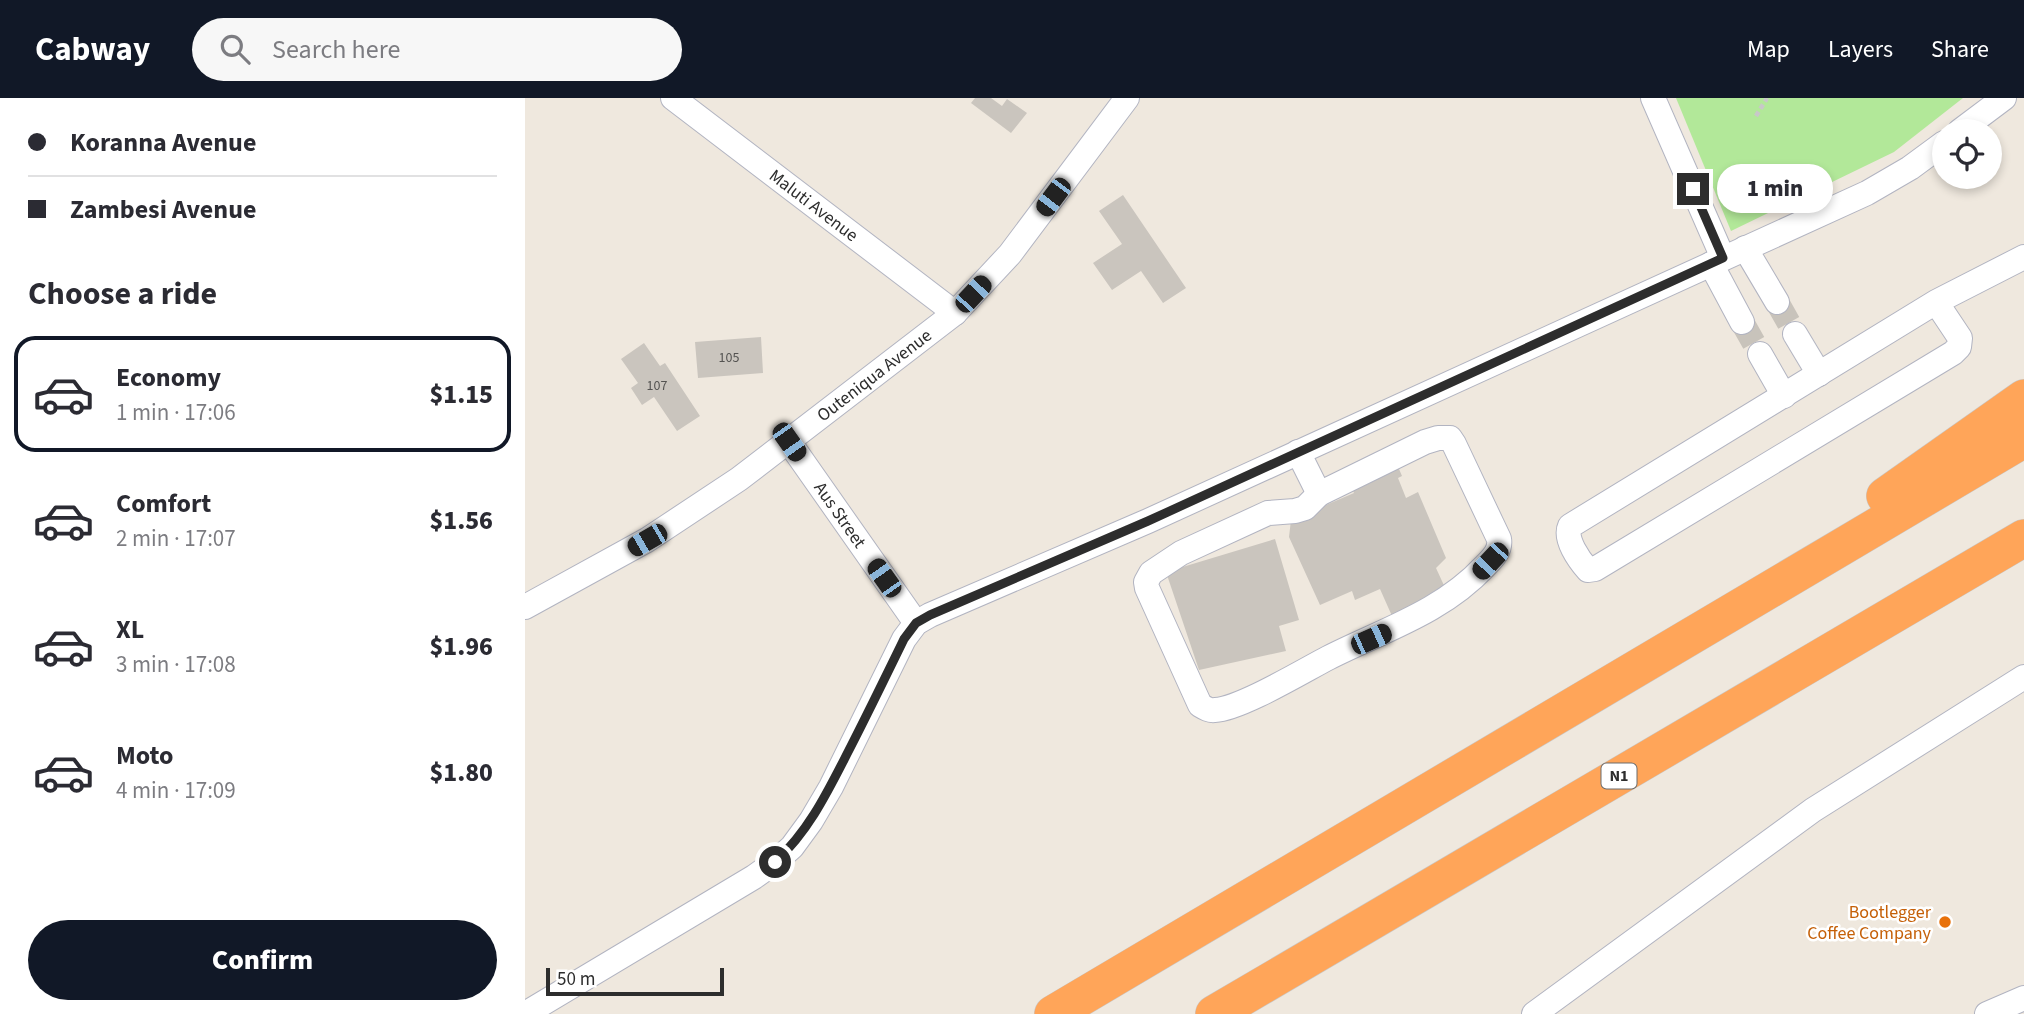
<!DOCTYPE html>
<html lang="en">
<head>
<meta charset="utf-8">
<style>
  :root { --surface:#fff; --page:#f7f7f7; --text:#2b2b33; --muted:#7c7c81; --line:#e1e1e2; --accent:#111827 }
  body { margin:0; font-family:"Source Sans 3",sans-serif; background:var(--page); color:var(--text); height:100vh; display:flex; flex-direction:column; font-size:26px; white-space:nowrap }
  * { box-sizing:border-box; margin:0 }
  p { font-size:23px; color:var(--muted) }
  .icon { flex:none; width:38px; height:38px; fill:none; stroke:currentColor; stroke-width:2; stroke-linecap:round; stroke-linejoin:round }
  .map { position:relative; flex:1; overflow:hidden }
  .side { display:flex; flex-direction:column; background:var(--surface); width:525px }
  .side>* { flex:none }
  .top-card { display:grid; align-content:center; height:154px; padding:0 28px; background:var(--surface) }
  .fabs { position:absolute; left:1407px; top:21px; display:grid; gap:14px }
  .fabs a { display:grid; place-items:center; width:70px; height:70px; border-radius:50%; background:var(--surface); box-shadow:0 4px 10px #0003; font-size:35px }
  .scale { position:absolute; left:21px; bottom:18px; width:178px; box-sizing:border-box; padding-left:7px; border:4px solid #2d2d2d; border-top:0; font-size:19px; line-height:24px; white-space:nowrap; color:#2d2d2d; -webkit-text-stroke:5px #fff; paint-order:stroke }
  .end { position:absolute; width:32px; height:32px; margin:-16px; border:9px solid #2d2d2d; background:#fff; box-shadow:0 0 0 4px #fff }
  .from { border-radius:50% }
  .bubble { position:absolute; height:49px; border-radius:24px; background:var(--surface); box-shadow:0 4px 10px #0003; font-size:23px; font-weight:800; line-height:49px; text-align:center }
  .car { position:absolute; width:21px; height:42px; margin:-21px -10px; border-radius:9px; box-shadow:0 0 5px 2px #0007; background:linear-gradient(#222 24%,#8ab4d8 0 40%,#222 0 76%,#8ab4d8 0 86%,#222 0) }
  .top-card b { display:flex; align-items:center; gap:24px; height:66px; font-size:26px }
  .top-card b+b { border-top:2px solid var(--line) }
  .top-card i { width:18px; height:18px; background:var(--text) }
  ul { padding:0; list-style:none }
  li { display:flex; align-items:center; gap:21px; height:116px; margin:0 14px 10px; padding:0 14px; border:4px solid transparent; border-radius:21px }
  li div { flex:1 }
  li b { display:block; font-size:26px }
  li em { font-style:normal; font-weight:800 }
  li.selected { border-color:var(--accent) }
  li>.icon { width:63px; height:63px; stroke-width:1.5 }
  h2 { padding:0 28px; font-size:32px; line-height:84px }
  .button { display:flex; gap:14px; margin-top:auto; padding:14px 28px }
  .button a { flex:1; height:80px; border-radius:42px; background:var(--accent); color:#fff; font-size:28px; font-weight:800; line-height:80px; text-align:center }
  header { display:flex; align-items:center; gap:42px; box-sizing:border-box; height:98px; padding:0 35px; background:var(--accent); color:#fff }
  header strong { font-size:33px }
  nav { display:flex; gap:38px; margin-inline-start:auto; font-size:24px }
  .search { width:490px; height:63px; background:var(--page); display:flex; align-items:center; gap:18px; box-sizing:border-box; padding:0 24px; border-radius:38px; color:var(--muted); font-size:26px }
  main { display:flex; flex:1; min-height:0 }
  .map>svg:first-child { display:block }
  .green { fill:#b2e899 }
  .building { fill:#cac5be }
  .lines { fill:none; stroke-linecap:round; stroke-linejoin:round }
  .minor-tunnel { stroke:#c8c3bb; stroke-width:24; stroke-dasharray:24 12; stroke-linecap:butt }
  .minor-casing { stroke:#b2b4c1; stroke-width:26 }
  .highway-casing { stroke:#c8c8c8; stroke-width:38 }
  .path { stroke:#c8c8c8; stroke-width:4.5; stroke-dasharray:5 3.5; stroke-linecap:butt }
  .minor { stroke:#fff; stroke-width:24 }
  .highway { stroke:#ffa559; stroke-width:37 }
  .route { stroke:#2d2d2d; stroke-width:9 }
  .food-dot { fill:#e8710a; stroke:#fff; stroke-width:2.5 }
  .labels { text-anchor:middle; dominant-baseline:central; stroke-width:5; stroke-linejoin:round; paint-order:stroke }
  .number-label { font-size:14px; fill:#545351 }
  .shield { fill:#fff; stroke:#6c6c6c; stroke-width:2 }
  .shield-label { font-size:16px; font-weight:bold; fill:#2d2d2d }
  .street-label { font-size:18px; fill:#2d2d2d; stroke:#fff }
  .food-label { font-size:18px; fill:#c56008; stroke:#fff; text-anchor:end }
</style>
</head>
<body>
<header>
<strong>Cabway</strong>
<div class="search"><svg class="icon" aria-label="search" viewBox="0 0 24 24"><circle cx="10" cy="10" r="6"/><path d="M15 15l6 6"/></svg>Search here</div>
<nav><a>Map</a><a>Layers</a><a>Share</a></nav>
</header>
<main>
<section class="side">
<div class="top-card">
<b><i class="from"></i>Koranna Avenue</b>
<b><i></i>Zambesi Avenue</b>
</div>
<h2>Choose a ride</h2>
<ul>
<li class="selected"><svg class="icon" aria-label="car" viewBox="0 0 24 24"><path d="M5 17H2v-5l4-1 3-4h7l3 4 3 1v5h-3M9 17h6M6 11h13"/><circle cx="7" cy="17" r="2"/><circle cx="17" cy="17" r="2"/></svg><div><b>Economy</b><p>1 min · 17:06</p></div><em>$1.15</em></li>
<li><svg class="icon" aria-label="car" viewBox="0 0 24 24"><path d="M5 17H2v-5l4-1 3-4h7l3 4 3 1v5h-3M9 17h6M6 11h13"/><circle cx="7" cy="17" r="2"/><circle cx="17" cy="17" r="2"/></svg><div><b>Comfort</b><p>2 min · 17:07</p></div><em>$1.56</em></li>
<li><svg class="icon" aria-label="car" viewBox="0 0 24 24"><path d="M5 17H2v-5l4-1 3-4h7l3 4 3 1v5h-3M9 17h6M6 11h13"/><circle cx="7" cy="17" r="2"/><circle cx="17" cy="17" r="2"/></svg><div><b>XL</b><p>3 min · 17:08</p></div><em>$1.96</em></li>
<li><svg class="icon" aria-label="car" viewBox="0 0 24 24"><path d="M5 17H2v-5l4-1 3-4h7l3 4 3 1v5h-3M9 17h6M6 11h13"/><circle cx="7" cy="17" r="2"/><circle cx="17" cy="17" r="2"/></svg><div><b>Moto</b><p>4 min · 17:09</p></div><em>$1.80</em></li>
</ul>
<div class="button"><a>Confirm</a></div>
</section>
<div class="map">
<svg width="1499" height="916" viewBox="0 0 1499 916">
  <rect width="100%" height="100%" fill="#efe8de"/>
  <path class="green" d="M 1151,0 L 1438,0 L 1369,54 L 1206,133 Z"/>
  <path class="building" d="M 450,0 L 466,0 L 477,8 L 482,1 L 502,15 L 486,35 L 446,5 Z
    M 598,97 L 661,190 L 638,205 L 616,173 L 587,192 L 568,165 L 597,146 L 574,113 Z
    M 236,239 L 238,275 L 173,280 L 170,244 Z
    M 119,245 L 135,268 L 140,265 L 175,318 L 152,333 L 129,299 L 117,307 L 106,290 L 113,285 L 96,261 Z
    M 871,364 L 877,378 L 873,380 L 881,400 L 893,394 L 921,460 L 911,470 L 922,494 L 867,518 L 855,491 L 830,502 L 827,493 L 795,507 L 764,439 L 766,422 L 829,395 L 824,384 Z
    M 750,441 L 774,522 L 754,528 L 761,553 L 674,572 L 641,474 Z"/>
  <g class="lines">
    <path class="minor-tunnel" d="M 1252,204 L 1270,236
      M 1217,224 L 1235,256"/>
    <defs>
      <g id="minor">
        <path id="s1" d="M 148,0 L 430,215"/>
        <path d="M 1128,0 L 1198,160"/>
        <path d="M 1435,33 L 1479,0"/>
        <path d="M 1220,150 L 1252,204"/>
        <path d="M 1186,166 L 1217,224"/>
        <path d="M 1411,204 L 1435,240 L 1434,249 L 1428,255 L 1070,471 L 1063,472 C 1054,462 1039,441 1045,428 L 1411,204 L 1499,159"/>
        <path d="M 1270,236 L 1294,276"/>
        <path d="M 1235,256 L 1259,298"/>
        <path d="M 913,340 L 925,340 L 929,346 L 974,441 C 976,452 968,460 960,468 C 916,515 858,532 803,560 C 778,573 715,611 690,612 C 685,613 680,610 675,607 L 622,490 L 621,484 L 626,475 L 656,455 L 743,415 L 770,413 L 780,410 L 794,396 L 900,344 Z"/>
        <path id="s2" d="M 264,344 L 391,525"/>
        <path d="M 773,354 L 794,396"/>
        <path id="s3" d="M 0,509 L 122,442 L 214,381 L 430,215 L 485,156 L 602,0"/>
        <path d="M 0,916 L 229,779 L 250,764 L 267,749 L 286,723 L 306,689 L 379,541 L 391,525 L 405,517 L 623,423 L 1342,95 L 1385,70 L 1419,45"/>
        <path d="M 1009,916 L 1288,712 L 1499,579"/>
        <path d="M 1462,916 L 1499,900"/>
      </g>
      <path id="highway" d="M 1360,398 L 1499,300
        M 528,916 L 1499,341
        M 689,916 L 1499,440"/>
    </defs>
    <use href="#minor" class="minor-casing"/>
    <use href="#highway" class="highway-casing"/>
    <path class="path" d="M 1231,18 L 1242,0"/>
    <use href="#minor" class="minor"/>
    <use href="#highway" class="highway"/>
  </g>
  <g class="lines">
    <path class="route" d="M 250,764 C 284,733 303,693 324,652 C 343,615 361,578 379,541 L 391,525 L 405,517 L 623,423 L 1198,160 L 1168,91"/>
  </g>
  <circle class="food-dot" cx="1420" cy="824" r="7"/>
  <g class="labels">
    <g class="number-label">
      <text x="204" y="260">105</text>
      <text x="132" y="288">107</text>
    </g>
    <rect class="shield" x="1076.5" y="665.5" width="35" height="25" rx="5"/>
    <g class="shield-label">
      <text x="1094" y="678">N1</text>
    </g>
    <g class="street-label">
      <text stroke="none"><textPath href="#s1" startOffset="177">Maluti Avenue</textPath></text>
      <text stroke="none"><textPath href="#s3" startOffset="420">Outeniqua Avenue</textPath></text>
      <text stroke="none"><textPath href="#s2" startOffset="89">Aus Street</textPath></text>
    </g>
    <g class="food-label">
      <text x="1406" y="814">Bootlegger<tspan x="1406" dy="21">Coffee Company</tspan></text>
    </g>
  </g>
</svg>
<div class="fabs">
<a><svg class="icon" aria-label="locate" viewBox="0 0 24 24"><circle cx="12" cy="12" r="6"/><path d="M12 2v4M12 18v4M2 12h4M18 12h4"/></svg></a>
</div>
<div class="scale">50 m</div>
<i class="end from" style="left:250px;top:764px"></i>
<i class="end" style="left:1168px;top:91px"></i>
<div class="bubble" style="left:1192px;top:66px;width:116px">1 min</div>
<i class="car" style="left:528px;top:99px;rotate:217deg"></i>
<i class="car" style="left:448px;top:196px;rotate:43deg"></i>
<i class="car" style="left:264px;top:344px;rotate:145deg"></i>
<i class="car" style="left:122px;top:442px;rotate:240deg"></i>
<i class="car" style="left:965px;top:463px;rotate:223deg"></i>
<i class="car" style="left:359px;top:480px;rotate:325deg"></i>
<i class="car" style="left:846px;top:541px;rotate:66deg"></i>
</div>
</main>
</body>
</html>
